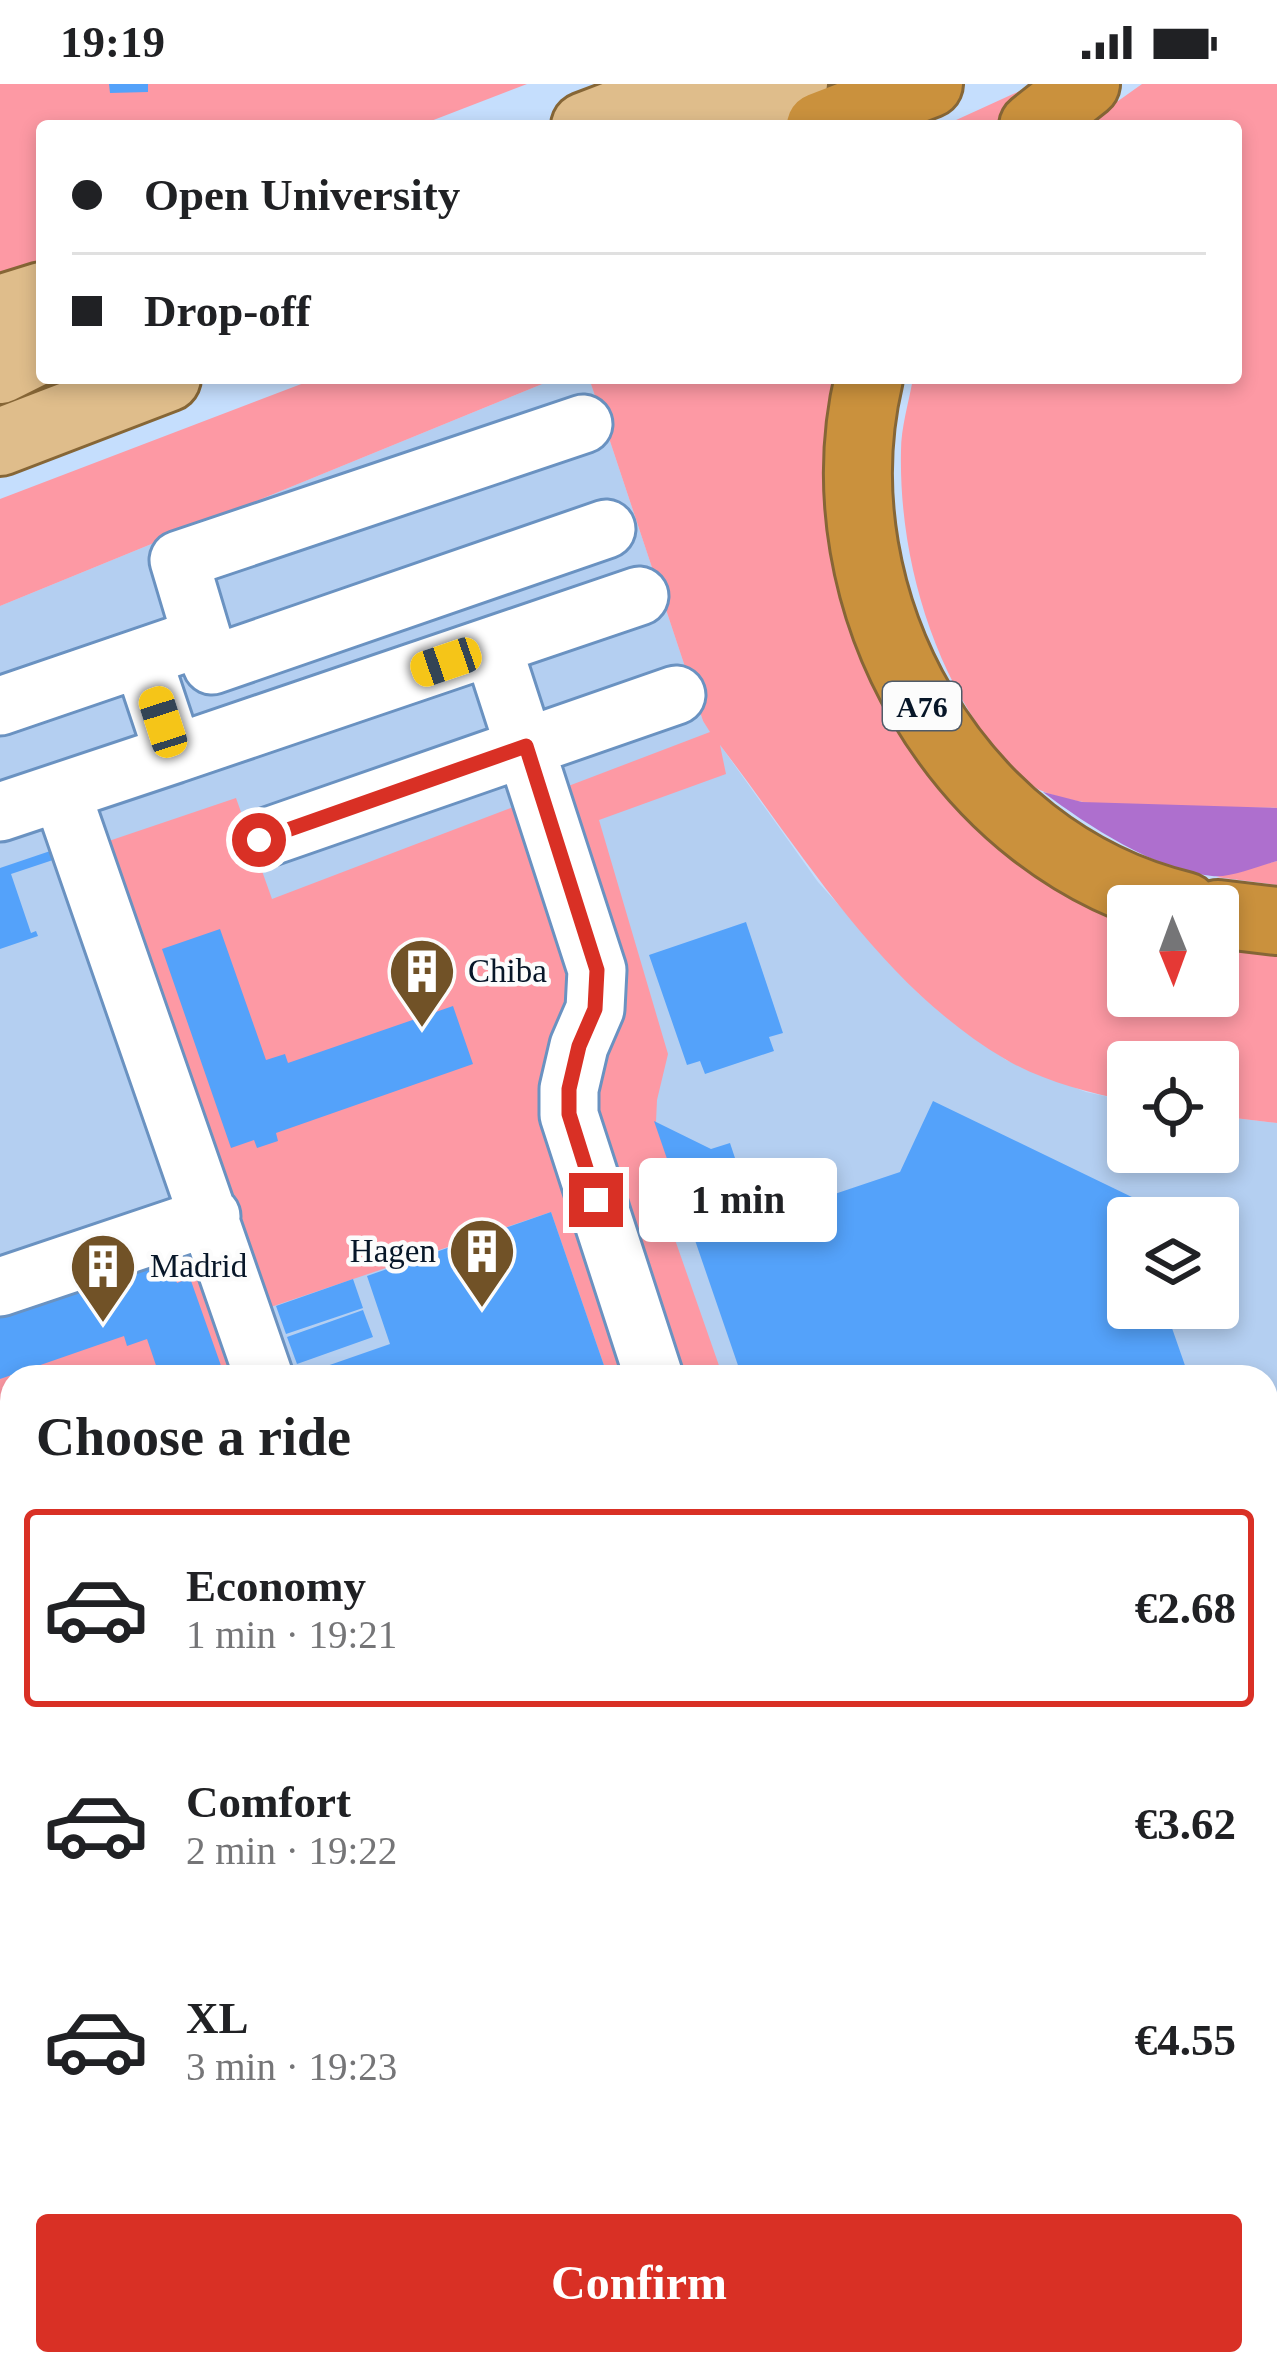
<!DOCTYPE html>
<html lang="en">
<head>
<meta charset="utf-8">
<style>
  :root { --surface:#fff; --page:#f2f2f2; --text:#202124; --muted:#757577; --line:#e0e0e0; --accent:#d93025 }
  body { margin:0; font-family:"Times New Roman",serif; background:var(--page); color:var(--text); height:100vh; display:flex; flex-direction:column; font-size:45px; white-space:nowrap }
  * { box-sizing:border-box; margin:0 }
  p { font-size:39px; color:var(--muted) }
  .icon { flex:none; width:66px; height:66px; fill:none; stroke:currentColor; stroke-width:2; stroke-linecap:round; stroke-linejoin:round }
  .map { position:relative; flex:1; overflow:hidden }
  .drawer { position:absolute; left:0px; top:1281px; width:1278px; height:1011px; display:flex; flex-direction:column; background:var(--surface); border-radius:36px 36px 0 0; box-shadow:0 6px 18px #0003 }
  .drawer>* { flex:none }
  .banner { position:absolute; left:36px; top:36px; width:1206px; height:264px; border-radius:12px; box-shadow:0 6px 18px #0003; display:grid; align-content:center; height:264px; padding:0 36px; background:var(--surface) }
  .needle { width:78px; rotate:179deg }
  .fabs { position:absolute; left:1107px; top:801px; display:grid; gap:24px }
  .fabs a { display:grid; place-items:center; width:132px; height:132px; border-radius:12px; background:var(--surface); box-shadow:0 6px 18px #0003; font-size:60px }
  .end { position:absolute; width:54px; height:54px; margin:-27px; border:15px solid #d93025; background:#fff; box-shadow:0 0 0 6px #fff }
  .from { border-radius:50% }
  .bubble { position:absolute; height:84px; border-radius:12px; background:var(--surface); box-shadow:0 6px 18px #0003; font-size:39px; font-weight:600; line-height:84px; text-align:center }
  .car { position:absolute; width:36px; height:72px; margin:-36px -18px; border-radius:15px; box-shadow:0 0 9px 3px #0007; background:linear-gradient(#f5c518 24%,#345 0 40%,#f5c518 0 76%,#345 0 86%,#f5c518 0) }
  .banner b { display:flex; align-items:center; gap:42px; height:114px; font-size:45px }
  .banner b+b { border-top:3px solid var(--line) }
  .banner i { width:30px; height:30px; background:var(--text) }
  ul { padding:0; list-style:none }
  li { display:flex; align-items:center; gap:36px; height:198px; margin:0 24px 18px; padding:0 12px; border:6px solid transparent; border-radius:12px }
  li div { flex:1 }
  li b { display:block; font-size:45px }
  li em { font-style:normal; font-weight:600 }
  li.active { border-color:var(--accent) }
  li>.icon { width:108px; height:108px; stroke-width:1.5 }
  h2 { padding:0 36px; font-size:54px; line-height:144px }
  .primary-button { display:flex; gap:24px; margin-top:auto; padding:24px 36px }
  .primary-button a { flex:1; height:138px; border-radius:12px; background:var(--accent); color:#fff; font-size:48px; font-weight:600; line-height:138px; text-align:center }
  .status { display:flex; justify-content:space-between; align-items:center; height:84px; padding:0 60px; background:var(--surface); direction:ltr }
  .status svg { height:33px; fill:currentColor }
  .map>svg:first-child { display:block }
  .built { fill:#b4cff1; fill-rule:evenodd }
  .green { fill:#fd99a4 }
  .water { fill:#ae6fce }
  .building { fill:#54a2fa }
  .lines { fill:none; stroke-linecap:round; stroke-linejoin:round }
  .minor-casing { stroke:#6a92c1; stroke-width:63 }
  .major-casing { stroke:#866636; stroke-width:72 }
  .highway-casing { stroke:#866636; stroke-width:72 }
  .minor { stroke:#fff; stroke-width:57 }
  .major { stroke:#dfbd8b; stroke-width:66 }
  .highway { stroke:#ca913d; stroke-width:66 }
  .route { stroke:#d93025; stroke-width:15 }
  .labels { text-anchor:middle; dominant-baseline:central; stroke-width:9; stroke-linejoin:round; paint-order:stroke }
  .shield { fill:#fcfcfc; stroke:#505b68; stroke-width:3 }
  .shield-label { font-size:30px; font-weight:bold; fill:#071628 }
  .poi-label { font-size:33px; fill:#071628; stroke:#fcfcfc; text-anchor:start }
</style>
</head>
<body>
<div class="status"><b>19:19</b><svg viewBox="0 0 49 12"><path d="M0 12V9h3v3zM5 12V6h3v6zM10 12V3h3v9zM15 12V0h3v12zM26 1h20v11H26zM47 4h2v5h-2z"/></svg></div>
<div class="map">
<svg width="1277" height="2290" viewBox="0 0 1277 2290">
  <rect width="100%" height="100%" fill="#c5defd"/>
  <path class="built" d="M 557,294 L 589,294 L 703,637 L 818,798 L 919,910 L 1006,976 L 1086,1008 L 1128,1017 L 1128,1068 L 1218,1068 L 1218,1032 L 1277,1039 L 1277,1470 L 1266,1474 L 1266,1293 L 12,1293 L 0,1592 L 0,522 ZM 1128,1134 L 1218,1134 L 1218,1224 L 1128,1224 Z
    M 1266,2129 L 1277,2156 L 1277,2290 L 256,2290 L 252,2280 L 1266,2280 Z"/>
  <path class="green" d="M 0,0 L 527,0 L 418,42 L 42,42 L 42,187 L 0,202 Z
    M 1035,0 L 1006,42 L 943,42 Z
    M 1142,0 L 1277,0 L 1277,724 C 1211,722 1108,731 1047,709 C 1023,701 1002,674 987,654 C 928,573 899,466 901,367 C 901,343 909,318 913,294 L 1236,294 L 1236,42 L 1083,42 Z
    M 317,294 L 557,294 L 0,522 L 0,415 Z
    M 589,294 L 852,294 L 854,533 L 870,592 L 903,652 L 945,709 L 1128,832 L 1128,912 L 1218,912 L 1218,857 L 1277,863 L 1277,1039 L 1218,1032 L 1218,978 L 1128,978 L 1128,1017 C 1087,1008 1042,997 1005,975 C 881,902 805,772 720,661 L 726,690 L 599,736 L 668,970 L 657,1016 L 656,1038 L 676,1102 L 658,1107 L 723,1293 L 608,1293 L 551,1128 L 256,1228 L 91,763 L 236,714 L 272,815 L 710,648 L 703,637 Z
    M 1277,777 L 1277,801 L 1216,793 Z
    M 197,1147 L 249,1293 L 12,1293 L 12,1548 L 0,1552 L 0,1213 Z
    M 12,1586 L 12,1994 L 0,1998 L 0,1591 Z
    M 1277,1651 L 1277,1796 L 1266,1784 L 1266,1655 Z
    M 0,2107 L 12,2112 L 12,2202 L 0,2208 Z
    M 1266,2194 L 1277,2224 L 1277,2290 L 1144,2290 L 1140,2280 L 1266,2280 Z
    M 194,2280 L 241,2280 L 246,2290 L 268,2280 L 288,2280 L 292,2290 L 198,2290 Z"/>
  <path class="water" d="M 1043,708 L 1082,718 L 1277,724 L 1277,777 C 1258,782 1231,794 1212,792 C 1155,786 1088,742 1043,708 Z"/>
  <path class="building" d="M 109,0 L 148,0 L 148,8 L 110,9 Z
    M 65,762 L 68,771 L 11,790 L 31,849 L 36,847 L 38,852 L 0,865 L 0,784 Z
    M 746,838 L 783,949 L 769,953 L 774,967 L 705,990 L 700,977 L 687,981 L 649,871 Z
    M 220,845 L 266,976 L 285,970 L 288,979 L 453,922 L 473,980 L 276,1049 L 278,1057 L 257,1064 L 254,1056 L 231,1064 L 162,865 Z
    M 933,1017 L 1167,1130 L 1164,1134 L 1128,1134 L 1128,1224 L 1165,1224 L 1189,1293 L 742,1293 L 654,1037 L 711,1065 L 730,1059 L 736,1077 L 789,1102 L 796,1123 L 900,1088 Z
    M 551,1128 L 608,1293 L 324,1293 L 321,1284 L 390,1260 L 367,1192 Z
    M 168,1172 L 177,1199 L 190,1194 L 225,1293 L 160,1293 L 147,1255 L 127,1262 L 124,1252 L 0,1295 L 0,1230 Z
    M 353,1195 L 363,1224 L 286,1250 L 276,1222 Z
    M 363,1226 L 373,1253 L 297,1280 L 287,1253 Z
    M 1266,1337 L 1277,1343 L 1277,1381 L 1266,1385 Z
    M 12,2232 L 12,2280 L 72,2280 L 76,2290 L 0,2290 L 0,2238 Z
    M 288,2280 L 624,2280 L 620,2290 L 597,2282 L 593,2290 L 292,2290 Z
    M 659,2280 L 795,2280 L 799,2290 L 664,2290 Z
    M 923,2280 L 1141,2280 L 1144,2290 L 926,2290 Z"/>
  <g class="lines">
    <defs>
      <path id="minor" d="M 202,553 L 179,476 L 583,340
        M 492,562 L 597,886 L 595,925 L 579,962 L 569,1005 L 569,1031 L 654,1293
        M 142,574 L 174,670 L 639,512
        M 0,622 L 202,553 L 212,581 L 606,445
        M 61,708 L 264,1293
        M 0,728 L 174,670
        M 259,756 L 676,611
        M 0,1203 L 211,1132
        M 1266,1457 L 1277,1453
        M 1266,1536 L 1277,1531
        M 0,1568 L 12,1564
        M 0,2023 L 12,2018
        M 96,2280 L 101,2290
        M 182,2280 L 186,2290"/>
      <path id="major" d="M 585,42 L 695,0
        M 686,42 L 794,0
        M 0,225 L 42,212
        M 0,286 L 42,265
        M 0,358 L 167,294"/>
      <path id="highway" d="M 820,42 L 929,0
        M 1033,42 L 1086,0
        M 869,294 C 816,517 959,768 1185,822
        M 1218,830 L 1277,837"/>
    </defs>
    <use href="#minor" class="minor-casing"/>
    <use href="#major" class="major-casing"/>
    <use href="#highway" class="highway-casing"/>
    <use href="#minor" class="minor"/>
    <use href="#major" class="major"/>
    <use href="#highway" class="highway"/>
  </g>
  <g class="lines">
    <path class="route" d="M 259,756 L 526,662 L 597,886 L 595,925 L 579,962 L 569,1005 L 569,1030 L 596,1116"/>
  </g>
  <defs>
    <symbol id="building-pin" viewBox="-11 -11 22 30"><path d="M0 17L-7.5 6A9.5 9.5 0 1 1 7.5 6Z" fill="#715227" stroke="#fcfcfc"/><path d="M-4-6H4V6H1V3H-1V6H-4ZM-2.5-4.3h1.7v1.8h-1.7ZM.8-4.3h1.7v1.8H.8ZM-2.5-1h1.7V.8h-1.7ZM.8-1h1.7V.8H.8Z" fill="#fff"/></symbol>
  </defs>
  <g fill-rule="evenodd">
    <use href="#building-pin" x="384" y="849" width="76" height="104"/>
    <use href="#building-pin" x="444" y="1129" width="76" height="104"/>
    <use href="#building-pin" x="65" y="1144" width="76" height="104"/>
  </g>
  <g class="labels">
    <rect class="shield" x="883" y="598" width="78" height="48" rx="9"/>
    <g class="shield-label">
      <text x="922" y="622">A76</text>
    </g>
    <g class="poi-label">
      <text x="468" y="887">Chiba</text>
      <text x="436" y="1167" text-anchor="end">Hagen</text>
      <text x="150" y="1182">Madrid</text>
    </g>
  </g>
</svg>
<div class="fabs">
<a><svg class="needle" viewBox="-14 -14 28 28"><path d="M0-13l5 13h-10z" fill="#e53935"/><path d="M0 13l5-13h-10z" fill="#757577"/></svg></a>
<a><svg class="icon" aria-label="locate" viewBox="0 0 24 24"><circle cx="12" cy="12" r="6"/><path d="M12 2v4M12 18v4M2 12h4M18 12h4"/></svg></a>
<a><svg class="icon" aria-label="layers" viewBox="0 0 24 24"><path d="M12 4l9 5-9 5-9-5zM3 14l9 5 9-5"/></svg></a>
</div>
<i class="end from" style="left:259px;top:756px"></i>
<i class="end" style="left:596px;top:1116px"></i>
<div class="bubble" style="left:639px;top:1074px;width:198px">1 min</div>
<i class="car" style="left:446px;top:578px;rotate:251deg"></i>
<i class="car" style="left:163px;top:638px;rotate:342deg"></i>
<div class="banner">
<b><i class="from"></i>Open University</b>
<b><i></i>Drop-off</b>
</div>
<section class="drawer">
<h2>Choose a ride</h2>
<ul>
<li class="active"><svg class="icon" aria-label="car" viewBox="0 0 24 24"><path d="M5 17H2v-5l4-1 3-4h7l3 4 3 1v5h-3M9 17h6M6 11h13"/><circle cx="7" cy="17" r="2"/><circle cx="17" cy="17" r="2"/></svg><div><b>Economy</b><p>1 min · 19:21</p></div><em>€2.68</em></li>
<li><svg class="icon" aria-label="car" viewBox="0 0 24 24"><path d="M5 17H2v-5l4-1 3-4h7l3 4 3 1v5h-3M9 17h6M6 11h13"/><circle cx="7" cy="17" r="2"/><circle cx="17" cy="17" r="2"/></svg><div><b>Comfort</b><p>2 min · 19:22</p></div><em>€3.62</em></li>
<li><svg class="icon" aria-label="car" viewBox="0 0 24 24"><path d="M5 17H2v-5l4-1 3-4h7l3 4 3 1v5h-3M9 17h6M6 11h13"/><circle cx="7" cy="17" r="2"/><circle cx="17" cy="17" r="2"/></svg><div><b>XL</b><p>3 min · 19:23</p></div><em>€4.55</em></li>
</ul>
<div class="primary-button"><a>Confirm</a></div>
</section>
</div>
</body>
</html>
